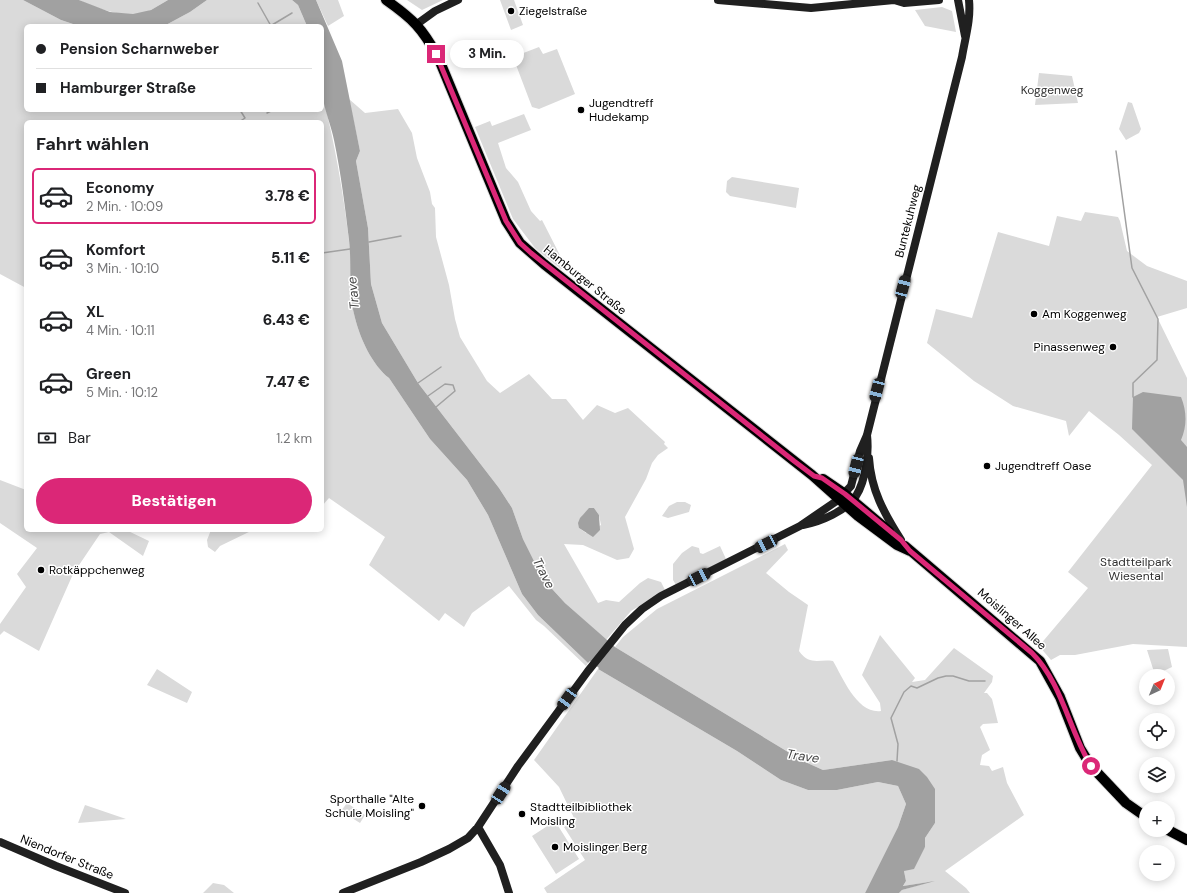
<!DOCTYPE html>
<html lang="de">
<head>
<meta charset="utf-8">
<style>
  :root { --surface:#fff; --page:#f6f6f6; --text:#202124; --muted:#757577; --line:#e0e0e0; --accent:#db2777 }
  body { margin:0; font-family:"DM Sans",sans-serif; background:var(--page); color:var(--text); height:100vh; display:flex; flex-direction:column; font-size:15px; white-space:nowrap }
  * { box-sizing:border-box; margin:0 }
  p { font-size:13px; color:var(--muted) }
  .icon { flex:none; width:22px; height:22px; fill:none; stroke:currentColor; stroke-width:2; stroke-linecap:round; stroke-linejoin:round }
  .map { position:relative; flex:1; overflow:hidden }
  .side { position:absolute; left:24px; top:120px; width:300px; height:412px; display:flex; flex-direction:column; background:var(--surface); border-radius:6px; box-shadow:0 2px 10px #0003 }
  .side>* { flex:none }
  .top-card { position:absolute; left:24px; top:24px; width:300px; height:88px; border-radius:6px; box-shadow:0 2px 10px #0003; display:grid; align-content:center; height:88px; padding:0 12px; background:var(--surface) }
  .needle { width:26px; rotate:43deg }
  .tools { position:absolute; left:1139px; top:669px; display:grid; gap:8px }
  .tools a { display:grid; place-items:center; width:36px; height:36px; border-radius:50%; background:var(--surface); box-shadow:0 2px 10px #0003; font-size:20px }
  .end { position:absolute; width:18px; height:18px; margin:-9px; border:5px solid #db2777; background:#fff; box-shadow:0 0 0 2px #fff }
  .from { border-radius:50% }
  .bubble { position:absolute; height:28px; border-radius:14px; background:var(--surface); box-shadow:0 2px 10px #0003; font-size:13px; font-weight:800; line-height:28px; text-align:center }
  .car { position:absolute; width:12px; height:24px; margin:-12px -6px; border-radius:5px; box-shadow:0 0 3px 1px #0007; background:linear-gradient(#222 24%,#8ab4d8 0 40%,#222 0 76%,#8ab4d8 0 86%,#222 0) }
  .top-card b { display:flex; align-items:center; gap:14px; height:38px; font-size:15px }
  .top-card b+b { border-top:1px solid var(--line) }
  .top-card i { width:10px; height:10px; background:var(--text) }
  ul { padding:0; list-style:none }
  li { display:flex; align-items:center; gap:12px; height:56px; margin:0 8px 6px; padding:0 4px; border:2px solid transparent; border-radius:6px }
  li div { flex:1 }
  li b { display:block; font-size:15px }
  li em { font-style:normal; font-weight:800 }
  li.on { border-color:var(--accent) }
  li>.icon { width:36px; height:36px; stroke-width:1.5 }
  h2 { padding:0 12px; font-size:18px; line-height:48px }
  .pay { display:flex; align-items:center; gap:10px; height:44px; padding:0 12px; font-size:15px }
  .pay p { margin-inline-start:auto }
  .primary-button { display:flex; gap:8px; margin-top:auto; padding:8px 12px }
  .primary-button a { flex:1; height:46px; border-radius:24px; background:var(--accent); color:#fff; font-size:16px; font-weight:800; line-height:46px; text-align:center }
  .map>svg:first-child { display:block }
  .green { fill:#dadada; fill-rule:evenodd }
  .water { fill:#a1a1a1 }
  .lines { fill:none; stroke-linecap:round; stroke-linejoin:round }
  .stream { stroke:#a1a1a1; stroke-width:1.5 }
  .primary-casing { stroke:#dbdbdb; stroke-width:12 }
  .secondary { stroke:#202020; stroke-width:8 }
  .primary { stroke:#000; stroke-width:10 }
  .route { stroke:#db2777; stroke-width:5 }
  .poi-dot { fill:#000; stroke:#fff; stroke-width:1.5 }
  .labels { text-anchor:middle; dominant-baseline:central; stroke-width:3; stroke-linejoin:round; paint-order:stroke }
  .poi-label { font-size:12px; fill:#000; stroke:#fff; text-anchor:start }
  .park-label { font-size:12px; fill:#313131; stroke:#fff }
  .street-label { font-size:12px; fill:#000; stroke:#fff }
  .water-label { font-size:13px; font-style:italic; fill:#424242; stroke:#fff }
</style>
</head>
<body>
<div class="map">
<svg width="1187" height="893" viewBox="0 0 1187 893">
  <rect width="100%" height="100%" fill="#fff"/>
  <path class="green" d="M 0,0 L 23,0 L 61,20 L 79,26 L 26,26 L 26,110 L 322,110 L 322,93 C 335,144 344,196 350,249 C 353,272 349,295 355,318 C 360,338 372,365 389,378 L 430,439 L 467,480 L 488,515 L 522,594 L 538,615 L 588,663 L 586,666 L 544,626 L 536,620 L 509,586 L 472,613 L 464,627 L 445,613 L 439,621 L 369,565 L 385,537 L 329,498 L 322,506 L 322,122 L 26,122 L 26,288 L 0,274 Z
    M 79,0 L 168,0 C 162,3 157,7 151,10 C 128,20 100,10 79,0 Z
    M 207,0 L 292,0 L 298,5 L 307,26 L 164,26 L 190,12 Z
    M 316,0 L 338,0 L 344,16 L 328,26 Z
    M 407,0 L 443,0 L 422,10 Z
    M 500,0 L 514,0 L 523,25 L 511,30 Z
    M 942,7 L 952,11 L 956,32 L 925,26 L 915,10 Z
    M 539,47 L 543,54 L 557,49 L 575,94 L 539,109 L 532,107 L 513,57 Z
    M 1039,73 L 1072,76 L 1078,103 L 1035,105 Z
    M 349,99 L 365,113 L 398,109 L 412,133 L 417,158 L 430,192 L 432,204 L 435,208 L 436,237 L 449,285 L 455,319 L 460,337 L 487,381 L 500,393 L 529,374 L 552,399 L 566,399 L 583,420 L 597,405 L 615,413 L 628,408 L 665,442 L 664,444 L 668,448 L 658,455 L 652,463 L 646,479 L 625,517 L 634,549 L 629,558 L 617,560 L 583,545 L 564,544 L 598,603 L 606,600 L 619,602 L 640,583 L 648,578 L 661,582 L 665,590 L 631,611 L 606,640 L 565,603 L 543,579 L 523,539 L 512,508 L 499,488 L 418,383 L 382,323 L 371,284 L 368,228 L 356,161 L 360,151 ZM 594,508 L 599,515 L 601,525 L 586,533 L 579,528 C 580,516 583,512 594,508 Z
    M 1128,102 L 1132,103 L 1141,129 L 1139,133 L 1126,140 L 1119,129 Z
    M 524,114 L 531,130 L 498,143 L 506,168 L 518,182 L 531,211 L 540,221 L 542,220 L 566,267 L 561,269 L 535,248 L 513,219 L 475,127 L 490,121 L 492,126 Z
    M 732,177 L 799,188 L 796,208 L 730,196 L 726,192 L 727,181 Z
    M 1085,212 L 1118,217 L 1120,221 L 1127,251 L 1147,266 L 1187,281 L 1187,308 L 1157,317 L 1187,378 L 1187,647 L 1133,644 L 1075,655 L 1060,655 L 1051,660 L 1039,646 L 1088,588 L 1068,572 L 1152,465 L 1119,435 L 1089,411 L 1069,436 L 1066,421 L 1013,406 L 974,381 L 927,343 L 936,309 L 972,318 L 998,232 L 1049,246 L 1057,216 L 1081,221 Z
    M 0,480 L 26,490 L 26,530 L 126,530 L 149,541 L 143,556 L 109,532 L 100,534 L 73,574 L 39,651 L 4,631 L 0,635 L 0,624 L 26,587 L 17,574 L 37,548 L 0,523 Z
    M 677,502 L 685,502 L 691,505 L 689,512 L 668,518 L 662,516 L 669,506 Z
    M 211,530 L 253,530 L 220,546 L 215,552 L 208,547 L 207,540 Z
    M 785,544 L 788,550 L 766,573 L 789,592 L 808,605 L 799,651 C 810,666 818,659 833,661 C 843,678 857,714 881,711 L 880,703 L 862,675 L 880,635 L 915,678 L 912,682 L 925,680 L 954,648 L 993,676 L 992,682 L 984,693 L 987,693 L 992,699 L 998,723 L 983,724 L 980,727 L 990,750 L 982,755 L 980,765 L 989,766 L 992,771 L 1003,767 L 1007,783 L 1024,815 L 945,871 L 966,888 L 970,893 L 899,893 L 902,890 L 929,882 L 903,886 L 906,881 L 904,871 L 925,847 L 925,838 L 935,823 L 892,760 L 823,770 L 803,761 L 615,647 L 623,637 L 657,609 Z
    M 692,546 L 699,548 L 700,553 L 703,554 L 720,546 L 726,559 L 676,585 L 673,580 L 673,564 L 682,553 Z
    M 1168,649 L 1172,667 L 1155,675 L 1147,650 Z
    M 157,669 L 192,692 L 187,703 L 147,685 Z
    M 598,669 L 737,751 L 781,780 L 808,790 L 837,790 L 878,782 L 898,786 L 906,804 L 898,827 L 865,893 L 547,893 L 544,888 L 585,860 L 564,827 L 575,820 L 559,787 L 534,760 Z
    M 347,803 L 365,815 L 360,823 L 341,811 Z
    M 85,805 L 88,806 L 126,819 L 78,823 Z
    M 555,821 L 579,859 L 556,874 L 532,836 Z
    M 213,883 L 224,885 L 234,893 L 203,893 Z"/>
  <path class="water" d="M 23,0 L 79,0 L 110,12 L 133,14 L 151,10 L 168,0 L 207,0 L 190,12 L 164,26 L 79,26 L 61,20 Z
    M 292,0 L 316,0 L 342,61 L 360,151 L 356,161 L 368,228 L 371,284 L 382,323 L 418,383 L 499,488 L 512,508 L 523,539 L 543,579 L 565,603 L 615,647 L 803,761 L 823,770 L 892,760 L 919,769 L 927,777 L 935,789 L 935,823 L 925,838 L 925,847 L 914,869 L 904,871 L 906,881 L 903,886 L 935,881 L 902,890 L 899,893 L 865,893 L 898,827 L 906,804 L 898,786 L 878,782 L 837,790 L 808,790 L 781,780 L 737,751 L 598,669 L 599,668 L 590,661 L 588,663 L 538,615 L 522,594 L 488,515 L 467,480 L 430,439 L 389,378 C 372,365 360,338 355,318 C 348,292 352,266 349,240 C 345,207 341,173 334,140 C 331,125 324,109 322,93 C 319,72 322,48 322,26 L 307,26 L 298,5 Z
    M 1143,392 L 1181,397 C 1187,412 1187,426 1181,440 L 1187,447 L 1187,507 L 1183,480 L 1132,429 L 1133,397 Z
    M 589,508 L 594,508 L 599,515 L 600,530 L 593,537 L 579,528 L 578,523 L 580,518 Z"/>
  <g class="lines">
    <path class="stream" d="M 258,3 L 271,26
      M 272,25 L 292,13
      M 267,113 L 273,110
      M 239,122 L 245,118 L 240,110
      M 1116,151 L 1132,268 L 1158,319 L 1157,360 L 1133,383 L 1133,397
      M 369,242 L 401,236
      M 322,253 L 350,249
      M 418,383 L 441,367
      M 428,396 L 445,384 L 453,385 L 455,391 L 436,407
      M 897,761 L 898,744 L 891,718 L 904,692 L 911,686 L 917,688 L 938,678 L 946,676 L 953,676 L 969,681 L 985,681"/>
    <defs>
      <path id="primary" d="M 386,0 C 413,19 422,28 438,57 L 506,221 L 520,243 L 544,264 L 812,475 L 858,516 L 897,545 L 910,551
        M 823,479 L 845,494 L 889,531
        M 905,546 L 1040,661 L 1060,697 L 1080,748 L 1091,766 L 1126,803 L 1146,817
        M 1168,830 L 1187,840"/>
    </defs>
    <use href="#primary" class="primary-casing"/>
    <path class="secondary" d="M 718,0 L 811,8 L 894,0
      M 894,0 L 904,3 L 939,0
      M 958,0 L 965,36
      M 417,24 L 435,11 L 458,0
      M 869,458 C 871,490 884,513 901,540
      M 803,525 C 820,522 846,511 856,496 C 866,480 869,453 867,435
      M 478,827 L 500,865 L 509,893
      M 0,842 L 56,866 L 125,893
      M 343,893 L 421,862 L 449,849 L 468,838 L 478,827 L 518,766 L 588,671 L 625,625 L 642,609 L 661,596 L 800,526 L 838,500 L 851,486 L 860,451 L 867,435 L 962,57 C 965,38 971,20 969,0"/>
    <use href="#primary" class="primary"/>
  </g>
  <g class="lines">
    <path class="route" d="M 436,54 L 506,221 L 520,243 L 531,253 L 794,461 L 814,476 L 822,478 L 845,494 L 901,540 L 910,551 L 1032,653 C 1062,683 1069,730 1091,766"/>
  </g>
  <g class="poi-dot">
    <circle cx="511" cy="11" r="4"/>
    <circle cx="581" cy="110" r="4"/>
    <circle cx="1034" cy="314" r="4"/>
    <circle cx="1113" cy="347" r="4"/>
    <circle cx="987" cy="466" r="4"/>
    <circle cx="41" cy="570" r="4"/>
    <circle cx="422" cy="806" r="4"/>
    <circle cx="522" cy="814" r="4"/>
    <circle cx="555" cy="847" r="4"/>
  </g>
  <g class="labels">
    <g class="poi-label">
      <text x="519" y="11">Ziegelstraße</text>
      <text x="589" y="103">Jugendtreff<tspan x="589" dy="14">Hudekamp</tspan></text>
      <text x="1042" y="314">Am Koggenweg</text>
      <text x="1105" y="347" text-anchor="end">Pinassenweg</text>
      <text x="995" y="466">Jugendtreff Oase</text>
      <text x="49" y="570">Rotkäppchenweg</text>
      <text x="414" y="799" text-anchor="end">Sporthalle "Alte<tspan x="414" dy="14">Schule Moisling"</tspan></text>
      <text x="530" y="807">Stadtteilbibliothek<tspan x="530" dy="14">Moisling</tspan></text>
      <text x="563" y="847">Moislinger Berg</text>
    </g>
    <g class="park-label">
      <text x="1052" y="90">Koggenweg</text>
      <text x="1136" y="562">Stadtteilpark<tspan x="1136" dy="14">Wiesental</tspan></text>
    </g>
    <g class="street-label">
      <text transform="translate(908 221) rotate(-76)">Buntekuhweg</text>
      <text transform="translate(585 280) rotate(39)">Hamburger Straße</text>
      <text transform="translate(1012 619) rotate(41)">Moislinger Allee</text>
      <text transform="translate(67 857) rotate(22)">Niendorfer Straße</text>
    </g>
    <g class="water-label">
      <text transform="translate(353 293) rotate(-95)">Trave</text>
      <text transform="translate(544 573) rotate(63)">Trave</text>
      <text transform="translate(803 756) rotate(9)">Trave</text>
    </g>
  </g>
</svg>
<div class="tools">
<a><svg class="needle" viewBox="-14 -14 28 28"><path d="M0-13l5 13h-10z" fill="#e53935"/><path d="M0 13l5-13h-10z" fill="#757577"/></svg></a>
<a><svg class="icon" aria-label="locate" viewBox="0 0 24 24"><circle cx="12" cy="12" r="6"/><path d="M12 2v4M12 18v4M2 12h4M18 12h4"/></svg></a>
<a><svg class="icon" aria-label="layers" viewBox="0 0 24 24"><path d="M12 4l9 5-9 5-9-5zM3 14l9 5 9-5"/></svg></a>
<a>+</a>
<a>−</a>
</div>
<i class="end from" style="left:1091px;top:766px"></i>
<i class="end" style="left:436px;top:54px"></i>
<div class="bubble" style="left:450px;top:40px;width:74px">3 Min.</div>
<i class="car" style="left:903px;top:287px;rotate:15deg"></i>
<i class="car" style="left:877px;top:390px;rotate:194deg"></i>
<i class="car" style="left:856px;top:466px;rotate:194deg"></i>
<i class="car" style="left:766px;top:544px;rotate:243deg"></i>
<i class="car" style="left:699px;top:577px;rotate:63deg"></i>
<i class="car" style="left:567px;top:699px;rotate:216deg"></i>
<i class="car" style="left:501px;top:793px;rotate:33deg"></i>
<div class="top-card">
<b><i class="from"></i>Pension Scharnweber</b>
<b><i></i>Hamburger Straße</b>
</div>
<section class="side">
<h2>Fahrt wählen</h2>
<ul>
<li class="on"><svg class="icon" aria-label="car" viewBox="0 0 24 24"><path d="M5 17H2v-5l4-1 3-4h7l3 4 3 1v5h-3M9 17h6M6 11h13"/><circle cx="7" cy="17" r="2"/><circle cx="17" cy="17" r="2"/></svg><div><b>Economy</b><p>2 Min. · 10:09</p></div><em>3.78 €</em></li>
<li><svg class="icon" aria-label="car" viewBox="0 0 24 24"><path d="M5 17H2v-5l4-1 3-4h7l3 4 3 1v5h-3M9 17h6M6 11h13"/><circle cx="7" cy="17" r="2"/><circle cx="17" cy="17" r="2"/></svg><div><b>Komfort</b><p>3 Min. · 10:10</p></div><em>5.11 €</em></li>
<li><svg class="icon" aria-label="car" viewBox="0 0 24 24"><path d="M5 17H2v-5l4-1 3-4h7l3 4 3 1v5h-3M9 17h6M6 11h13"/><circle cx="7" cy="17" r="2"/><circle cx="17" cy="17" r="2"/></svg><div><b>XL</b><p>4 Min. · 10:11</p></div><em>6.43 €</em></li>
<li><svg class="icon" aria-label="car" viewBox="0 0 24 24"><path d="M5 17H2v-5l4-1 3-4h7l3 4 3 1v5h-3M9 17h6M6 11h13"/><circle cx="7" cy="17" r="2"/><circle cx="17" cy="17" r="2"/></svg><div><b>Green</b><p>5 Min. · 10:12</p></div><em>7.47 €</em></li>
</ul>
<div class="pay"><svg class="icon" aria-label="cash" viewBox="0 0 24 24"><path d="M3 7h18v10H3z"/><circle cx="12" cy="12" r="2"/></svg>Bar<p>1.2 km</p></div>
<div class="primary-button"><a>Bestätigen</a></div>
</section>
</div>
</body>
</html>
